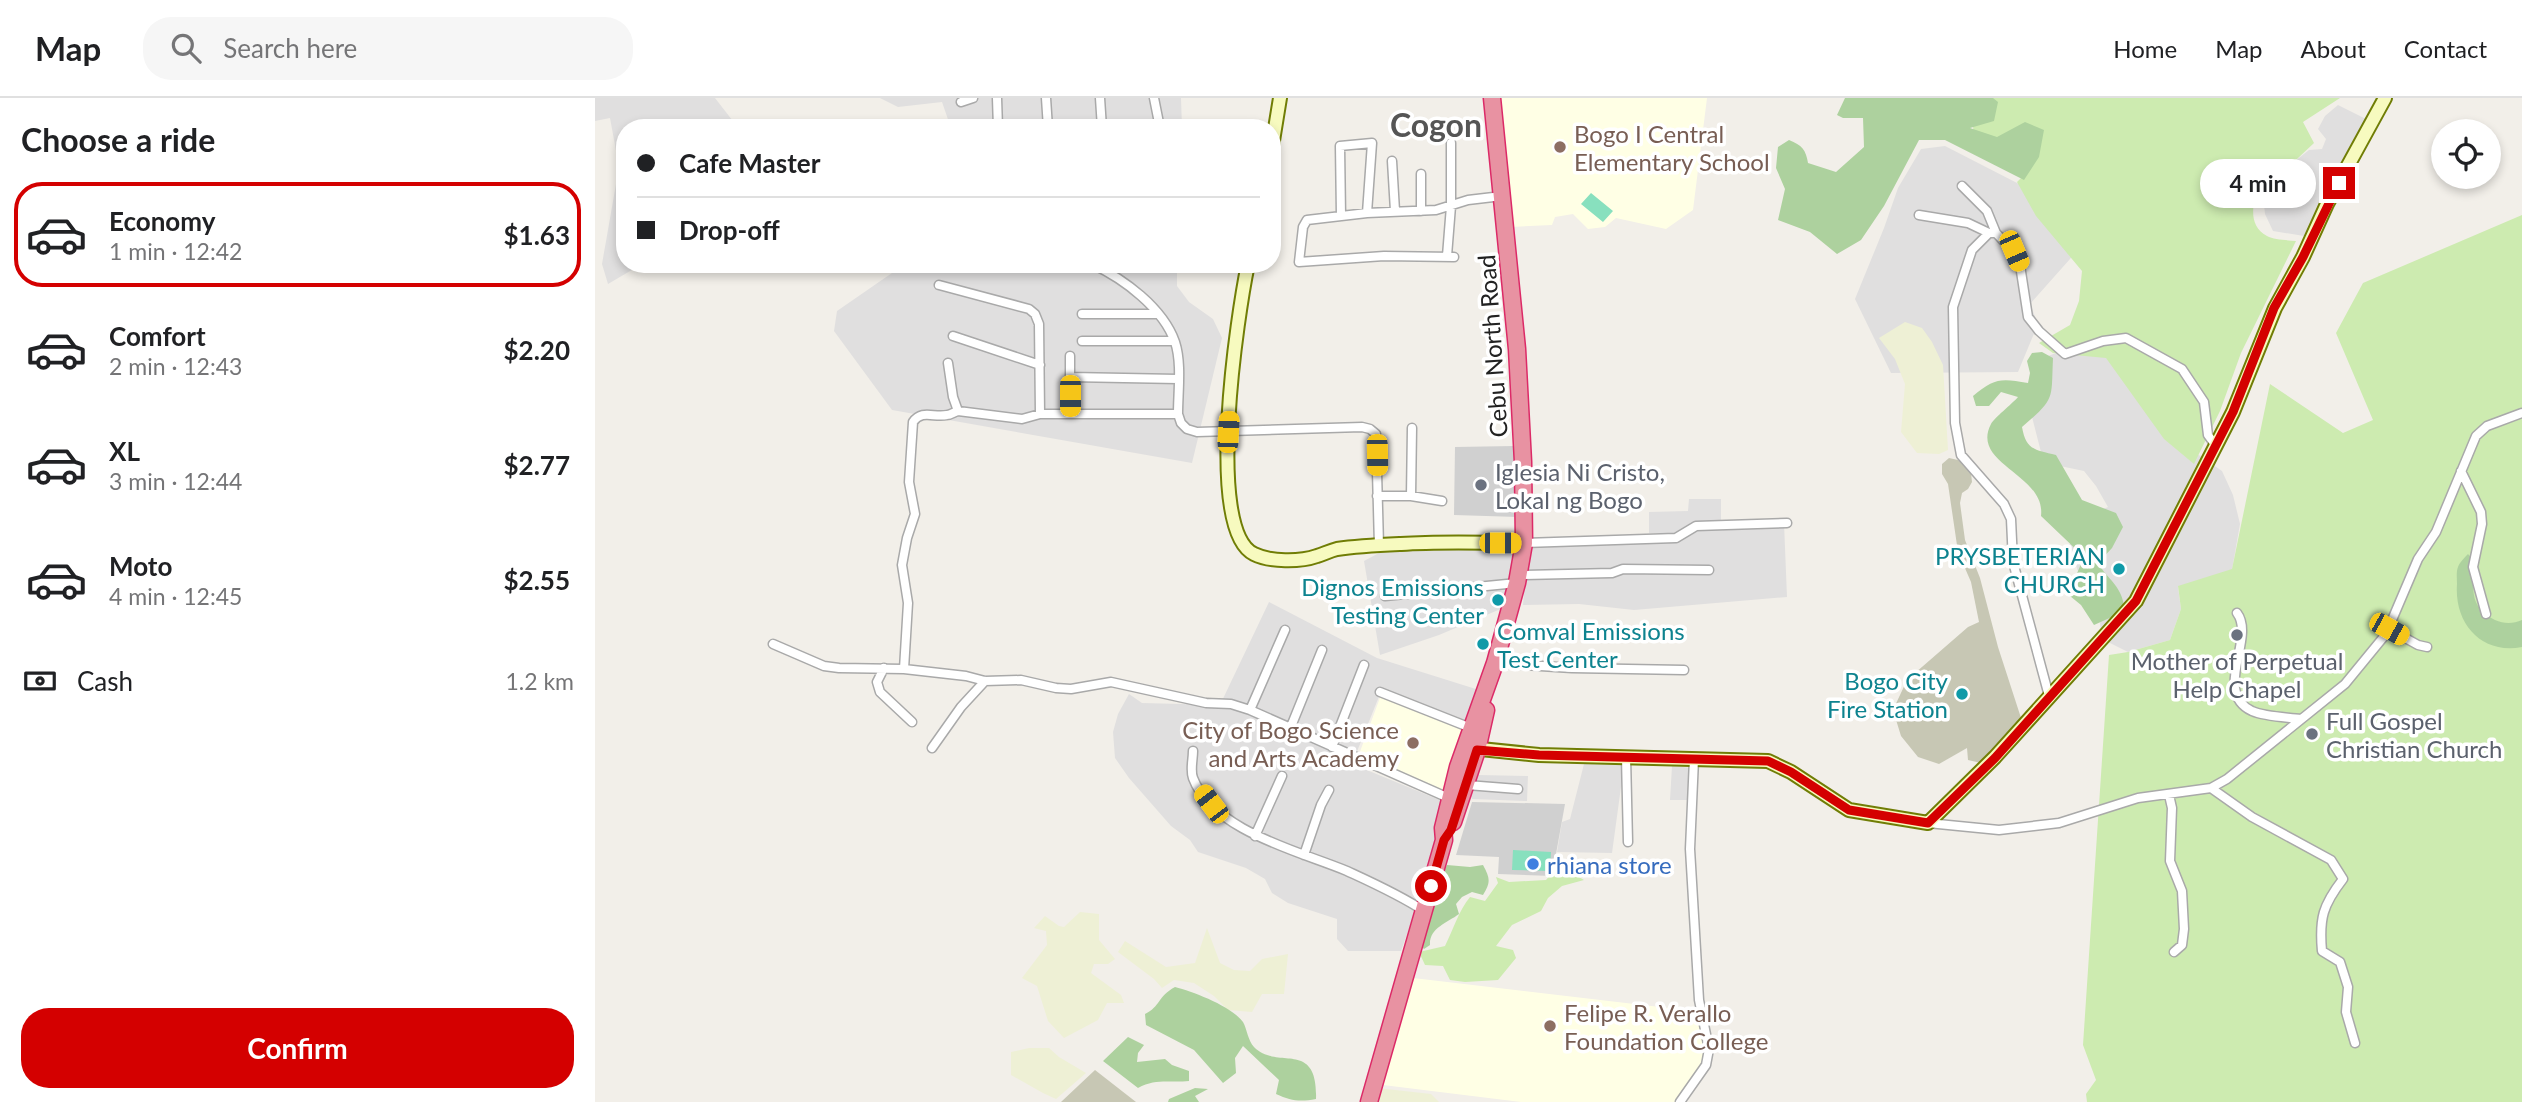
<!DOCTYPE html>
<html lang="en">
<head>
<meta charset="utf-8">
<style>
  :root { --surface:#fff; --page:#f6f6f6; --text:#202124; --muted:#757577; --line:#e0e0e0; --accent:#d40000 }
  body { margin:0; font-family:Lato,sans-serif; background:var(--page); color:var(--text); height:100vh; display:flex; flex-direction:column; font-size:26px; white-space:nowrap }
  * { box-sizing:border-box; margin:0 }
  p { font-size:23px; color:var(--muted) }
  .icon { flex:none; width:38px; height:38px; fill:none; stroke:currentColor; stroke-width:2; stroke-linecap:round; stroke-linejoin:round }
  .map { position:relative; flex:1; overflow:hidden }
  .side { display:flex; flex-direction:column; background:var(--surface); width:595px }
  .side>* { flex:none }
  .top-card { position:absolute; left:21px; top:21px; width:665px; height:154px; border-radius:28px; box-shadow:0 4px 10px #0003; display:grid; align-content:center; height:154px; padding:0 21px; background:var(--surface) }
  .buttons { position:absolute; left:1836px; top:21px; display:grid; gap:14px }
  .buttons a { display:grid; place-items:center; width:70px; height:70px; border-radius:50%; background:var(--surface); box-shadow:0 4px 10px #0003; font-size:35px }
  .end { position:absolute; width:32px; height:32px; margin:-16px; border:9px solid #d40000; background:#fff; box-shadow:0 0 0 4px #fff }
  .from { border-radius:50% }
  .bubble { position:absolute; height:49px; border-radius:24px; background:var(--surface); box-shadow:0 4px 10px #0003; font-size:23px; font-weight:700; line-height:49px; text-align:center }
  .car { position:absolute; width:21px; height:42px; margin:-21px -10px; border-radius:9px; box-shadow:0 0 5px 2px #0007; background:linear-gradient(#f5c518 24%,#345 0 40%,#f5c518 0 76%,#345 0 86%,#f5c518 0) }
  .top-card b { display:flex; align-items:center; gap:24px; height:66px; font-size:26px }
  .top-card b+b { border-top:2px solid var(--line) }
  .top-card i { width:18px; height:18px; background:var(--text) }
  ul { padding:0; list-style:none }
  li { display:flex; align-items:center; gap:21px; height:105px; margin:0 14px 10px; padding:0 7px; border:4px solid transparent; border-radius:28px }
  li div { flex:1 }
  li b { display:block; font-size:26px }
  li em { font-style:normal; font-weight:700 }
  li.current { border-color:var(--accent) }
  li>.icon { width:63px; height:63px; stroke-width:1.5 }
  h2 { padding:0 21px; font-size:32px; line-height:84px }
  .pay { display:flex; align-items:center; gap:18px; height:77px; padding:0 21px; font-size:26px }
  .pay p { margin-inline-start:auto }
  .button { display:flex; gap:14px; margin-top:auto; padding:14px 21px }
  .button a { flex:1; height:80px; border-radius:28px; background:var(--accent); color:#fff; font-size:28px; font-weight:700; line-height:80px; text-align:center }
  header { display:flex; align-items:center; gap:42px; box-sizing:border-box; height:98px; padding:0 35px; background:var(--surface); border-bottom:2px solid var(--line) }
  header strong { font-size:33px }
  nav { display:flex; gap:38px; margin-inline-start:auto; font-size:24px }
  .search { width:490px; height:63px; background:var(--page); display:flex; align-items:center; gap:18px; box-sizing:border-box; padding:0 24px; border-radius:28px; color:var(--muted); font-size:26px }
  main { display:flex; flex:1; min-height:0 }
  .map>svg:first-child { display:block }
  .residential { fill:#e0dfdf }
  .education { fill:#ffffe5 }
  .religious { fill:#d0d0d0 }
  .construction { fill:#c7c7b4 }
  .farmland { fill:#eef0d5 }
  .grass { fill:#cdebb0 }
  .forest { fill:#add19e }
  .pitch { fill:#88e0be }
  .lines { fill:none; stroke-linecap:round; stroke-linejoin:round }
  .street-casing { stroke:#a9a9a9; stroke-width:11 }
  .secondary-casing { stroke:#707d05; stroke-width:16 }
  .highway-casing { stroke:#dc2a67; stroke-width:19 }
  .street { stroke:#fff; stroke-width:8 }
  .secondary { stroke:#f7fabf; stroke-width:12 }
  .highway { stroke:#e892a2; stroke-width:16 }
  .route { stroke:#d40000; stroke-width:9 }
  .education-dot { fill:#8d6e63; stroke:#fff; stroke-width:2.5 }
  .worship-dot { fill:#6b7280; stroke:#fff; stroke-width:2.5 }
  .culture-dot { fill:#0f9aa8; stroke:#fff; stroke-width:2.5 }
  .shop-dot { fill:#3f7fe0; stroke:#fff; stroke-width:2.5 }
  .labels { text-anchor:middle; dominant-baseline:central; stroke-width:7; stroke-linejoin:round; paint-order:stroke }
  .education-label { font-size:24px; fill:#785e54; stroke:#fff; text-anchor:start }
  .street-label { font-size:24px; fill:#222; stroke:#fff }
  .worship-label { font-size:24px; fill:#5b616d; stroke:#fff; text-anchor:start }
  .culture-label { font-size:24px; fill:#0d838f; stroke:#fff; text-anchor:end }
  .shop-label { font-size:24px; fill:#366cbe; stroke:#fff; text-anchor:start }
  .district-label { font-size:32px; font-weight:bold; fill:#555; stroke:#fff }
</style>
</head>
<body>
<header>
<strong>Map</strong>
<div class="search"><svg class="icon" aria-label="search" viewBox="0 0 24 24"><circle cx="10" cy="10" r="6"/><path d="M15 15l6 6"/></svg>Search here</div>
<nav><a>Home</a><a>Map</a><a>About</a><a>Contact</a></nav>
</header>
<main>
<section class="side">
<h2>Choose a ride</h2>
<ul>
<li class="current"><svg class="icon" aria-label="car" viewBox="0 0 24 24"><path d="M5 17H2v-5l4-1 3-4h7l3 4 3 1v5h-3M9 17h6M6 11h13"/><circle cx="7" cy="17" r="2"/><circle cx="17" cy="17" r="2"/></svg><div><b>Economy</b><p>1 min · 12:42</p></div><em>$1.63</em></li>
<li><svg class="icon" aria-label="car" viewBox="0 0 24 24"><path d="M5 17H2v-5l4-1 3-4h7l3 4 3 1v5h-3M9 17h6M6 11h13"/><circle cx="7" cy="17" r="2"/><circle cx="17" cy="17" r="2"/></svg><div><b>Comfort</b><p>2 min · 12:43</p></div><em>$2.20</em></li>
<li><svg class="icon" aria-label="car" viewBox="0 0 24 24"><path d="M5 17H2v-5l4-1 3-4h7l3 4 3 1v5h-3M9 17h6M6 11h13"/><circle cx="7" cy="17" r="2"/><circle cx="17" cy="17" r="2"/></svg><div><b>XL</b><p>3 min · 12:44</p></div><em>$2.77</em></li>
<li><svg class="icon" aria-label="car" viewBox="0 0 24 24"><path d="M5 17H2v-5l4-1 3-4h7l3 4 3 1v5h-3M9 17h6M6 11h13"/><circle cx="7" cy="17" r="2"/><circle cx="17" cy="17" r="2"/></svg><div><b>Moto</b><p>4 min · 12:45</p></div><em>$2.55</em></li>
</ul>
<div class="pay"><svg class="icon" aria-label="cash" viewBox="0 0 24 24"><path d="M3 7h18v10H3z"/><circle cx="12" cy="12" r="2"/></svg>Cash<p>1.2 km</p></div>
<div class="button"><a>Confirm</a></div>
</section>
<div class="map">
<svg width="1927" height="1004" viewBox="0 0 1927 1004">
  <rect width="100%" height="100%" fill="#f2efe9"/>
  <path class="residential" d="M 0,0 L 120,0 L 141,27 L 140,30 L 30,30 L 30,166 L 47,166 L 13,186 L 7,166 L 24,69 L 15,20 L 0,23 Z
    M 285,0 L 586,0 L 587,30 L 356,30 L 347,4 L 303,9 Z
    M 1743,7 L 1773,22 L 1709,138 L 1678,133 L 1670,116 L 1667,87 L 1675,77 L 1686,74 L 1714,52 L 1727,51 L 1731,41 L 1723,31 L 1730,18 Z
    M 1350,48 L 1424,86 L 1483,152 L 1435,206 L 1443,226 L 1423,274 L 1296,275 L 1260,201 L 1289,130 L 1303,90 L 1326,51 Z
    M 310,166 L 582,166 L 582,188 L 594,204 L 618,221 L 627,240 L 597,365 L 297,312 L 239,233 L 242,213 Z
    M 1517,234 L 1582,342 L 1627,373 L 1638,397 L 1645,426 L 1637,472 L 1583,489 L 1586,511 L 1575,542 L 1533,554 L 1507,541 L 1503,509 L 1488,488 L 1474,447 L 1496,416 L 1513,409 L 1501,388 L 1489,373 L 1465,368 L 1446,354 L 1436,315 L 1453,258 Z
    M 1094,401 L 1126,401 L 1126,423 L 1085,435 L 1054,435 L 1054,414 L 1093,413 Z
    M 1189,425 L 1192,499 L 1039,512 L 984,506 L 928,507 L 933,446 L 1086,441 L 1101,430 Z
    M 816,448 L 908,449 L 919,456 L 916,486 L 908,510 L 844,537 L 785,557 L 769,463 L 784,455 Z
    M 674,504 L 782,560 L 884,592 L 871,629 L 785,596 L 757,666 L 852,705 L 846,740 L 806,853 L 753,853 L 742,841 L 742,821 L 693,805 L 677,795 L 670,781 L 651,770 L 603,754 L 595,742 L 576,728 L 534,680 L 520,660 L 518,634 L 523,616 L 534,596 L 547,605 L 625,607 Z
    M 989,666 L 1029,667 L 1017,755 L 962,754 L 967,724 L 975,721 Z
    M 1077,668 L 1097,670 L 1094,702 L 1075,702 Z
    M 883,677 L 933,678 L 932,703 L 877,701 L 874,692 L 879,680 Z"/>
  <path class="education" d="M 902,0 L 1112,0 L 1098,112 L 1071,131 L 1021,120 L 1010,129 L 993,131 L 978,116 L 960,119 L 957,127 L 915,129 Z
    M 786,597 L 872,631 L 853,694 L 763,659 Z
    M 818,880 L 1099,913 L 1112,942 L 1115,959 L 1083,1004 L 926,1004 L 788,987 Z"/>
  <path class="religious" d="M 919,348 L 923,419 L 859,417 L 860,349 Z
    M 877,704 L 970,706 L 957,778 L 903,776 L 904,759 L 861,757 Z"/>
  <path class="construction" d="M 1354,360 L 1363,362 L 1374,370 L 1376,375 L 1377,384 L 1373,391 L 1367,395 L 1365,405 L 1370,442 L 1385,480 L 1403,549 L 1427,623 L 1386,665 L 1373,662 L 1372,650 L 1344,666 L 1323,659 L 1306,638 L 1298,612 L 1312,582 L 1373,529 L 1384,524 L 1376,484 L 1363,454 L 1353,386 L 1347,376 L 1347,366 Z
    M 500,972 L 541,1004 L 466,1004 Z"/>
  <path class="farmland" d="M 1310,224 L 1327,230 L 1337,244 L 1348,267 L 1353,352 L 1344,356 L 1322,355 L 1306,334 L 1310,286 L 1300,261 L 1284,240 Z
    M 485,814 L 504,816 L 504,842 L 520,861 L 513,866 L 499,866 L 496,875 L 526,897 L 529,905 L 512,905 L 503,922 L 469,940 L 453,923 L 442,888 L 427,880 L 452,847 L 451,833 L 439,830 L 450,818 L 464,828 L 469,829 Z
    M 612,830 L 625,865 L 639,872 L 655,873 L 667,861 L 693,856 L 689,896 L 667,896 L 657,914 L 633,912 L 619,898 L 599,885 L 579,882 L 567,890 L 559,881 L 523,854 L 530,843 L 571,869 L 600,865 Z
    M 434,950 L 454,950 L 464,959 L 491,975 L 461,1001 L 448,995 L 416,977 L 416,954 Z
    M 782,990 L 836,996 L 844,1004 L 779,1004 Z"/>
  <path class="grass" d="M 1314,0 L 1745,0 L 1708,24 L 1719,45 L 1702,61 L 1668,75 C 1661,95 1648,125 1672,138 C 1679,142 1692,142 1701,143 L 1646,255 L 1625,313 L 1599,366 L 1569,341 L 1511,260 L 1458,255 L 1444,245 L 1475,227 L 1484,203 L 1487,173 L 1441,118 L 1422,84 L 1429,77 L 1407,45 L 1379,41 L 1378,28 Z
    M 1927,117 L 1927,1004 L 1492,1004 L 1491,996 L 1501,982 L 1488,947 L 1514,557 L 1533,554 L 1575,542 L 1586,511 L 1583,488 L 1637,471 L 1675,286 L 1748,335 L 1778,322 L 1741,235 L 1768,185 Z
    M 964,767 L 989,782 L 967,788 L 953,800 L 946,813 L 917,827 L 901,848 L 918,852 L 921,860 L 903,882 L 870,884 L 855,882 L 848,868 L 830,867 L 824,854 L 850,848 C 858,832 864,812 875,799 L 890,803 L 903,785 L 901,779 L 914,784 L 951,782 Z"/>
  <path class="forest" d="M 1250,0 L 1398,0 L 1403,4 L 1399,23 L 1375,30 L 1402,39 L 1430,24 L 1449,32 L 1444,59 L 1429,82 L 1350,42 L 1324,42 L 1289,108 L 1266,142 L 1242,156 L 1215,134 L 1183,122 L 1190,91 L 1181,70 L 1183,49 L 1194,42 C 1207,47 1211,52 1213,65 L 1241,74 L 1269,49 L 1268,20 L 1248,20 L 1242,17 Z
    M 1447,254 L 1458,260 C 1456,302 1461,300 1427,329 C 1431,352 1440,352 1461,357 L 1487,402 L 1521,415 L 1528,429 L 1517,450 L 1503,465 C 1513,482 1525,486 1529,507 L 1519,518 L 1499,527 L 1486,507 L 1475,498 L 1480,480 L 1489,459 L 1446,418 C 1451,376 1375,366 1396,326 C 1399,320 1417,306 1423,299 L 1406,294 L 1394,308 L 1381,308 L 1378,298 C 1399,280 1406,280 1433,285 L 1435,275 L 1432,263 L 1437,255 Z
    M 1873,456 L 1880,464 C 1878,490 1873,509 1900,522 C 1909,526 1918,526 1927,522 L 1927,549 C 1887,557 1859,526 1862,486 C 1862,481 1861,474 1863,469 C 1864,465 1870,459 1873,456 Z
    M 852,767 L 875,769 L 888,767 C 895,780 896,784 888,797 L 877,794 L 867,799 L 861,806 L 864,816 C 852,825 834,830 835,847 L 829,851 L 826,848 L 846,779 Z
    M 580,889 C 599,894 636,908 648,924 C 652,931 653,943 659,949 C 682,973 723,940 721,1001 C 705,1004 696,1003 681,996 L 684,982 L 648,948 L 640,960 L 641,975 L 628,985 L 599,952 L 551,927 L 550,916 C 566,908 562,899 580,889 Z
    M 533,939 L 549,947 L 543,955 L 542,964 L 570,961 L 577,967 L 594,973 L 594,983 C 574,985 561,980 543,990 L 508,963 Z
    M 600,990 L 613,991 L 600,998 L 604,1004 L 573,1004 L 574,1001 Z"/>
  <path class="pitch" d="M 996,95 L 1018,113 L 1008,124 L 986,106 Z
    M 918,752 L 956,754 L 955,773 L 917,772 Z"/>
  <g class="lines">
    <defs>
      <path id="street" d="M 402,0 L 403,30
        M 451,0 L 453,30
        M 505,0 L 507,30
        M 559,0 L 565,30
        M 366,4 L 378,0
        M 797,63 L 800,113
        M 826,76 L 826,113
        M 1367,88 L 1392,113 L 1401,135
        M 1324,117 L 1373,125 L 1394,135
        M 746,118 L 745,48 L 777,45 L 772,115
        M 852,158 L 856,108 L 856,45
        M 859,159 L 789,158 L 704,164 L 708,129 L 712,122 L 772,115 L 841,112 L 873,102 L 907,98
        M 497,166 C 529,181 568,210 580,244 C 587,265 583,294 583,316 L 586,325 L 592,331 L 602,334 L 767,329 L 775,331 L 781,336 L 784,448
        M 344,187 L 434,211 L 440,216 L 444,226 L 445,316
        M 487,216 L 561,216
        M 358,238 L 445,267
        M 487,243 L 579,243
        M 353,265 L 358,299 L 363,313 L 427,321 L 445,316 L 583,316
        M 475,279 L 583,281
        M 475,316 L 475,258
        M 1866,373 L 1886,414 L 1887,426 L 1878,469 L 1891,516
        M 782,398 L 816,398 L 847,403
        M 816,398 L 817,330
        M 929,445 L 1081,440 L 1101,428 L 1192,425
        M 924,477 L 1017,475 L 1028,471 L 1114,472
        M 790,498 L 922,485
        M 1642,515 C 1661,540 1617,594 1657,613 C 1671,619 1691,619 1706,621
        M 1794,531 L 1823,547 L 1832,549
        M 178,546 L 229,568 L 244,570 L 309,571 L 371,578 L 390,583 L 426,582 L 461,590 L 476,591 L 516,584 L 611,605 L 636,606 L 655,612 L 856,701
        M 900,565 L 977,570 L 1089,572
        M 289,570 L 282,584 L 285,594 L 317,624
        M 309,571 L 313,505 L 307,467 L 312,440 L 320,416 L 314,384 L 318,324 C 327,311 339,320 352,317 C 356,317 359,314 363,313
        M 785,594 L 876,630
        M 1454,598 L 1418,464 L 1416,421 L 1409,406 L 1366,357 L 1360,325 L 1358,209 L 1377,152 L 1394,135 L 1401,135 L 1418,153 L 1425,167 L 1433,219 L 1444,233 L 1470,256 L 1508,243 L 1531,240 L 1587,271 L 1609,304 L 1613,337 L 1621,348
        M 655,612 L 690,532
        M 695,631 L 727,552
        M 737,649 L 769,567
        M 337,650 L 366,609 L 390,583
        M 598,653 C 598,662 595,672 598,680 C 618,733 704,753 752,773 C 778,785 805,797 829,813
        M 1031,659 L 1033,744
        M 872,687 L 923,691
        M 1616,690 L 1657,719 L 1736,762 L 1748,781 C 1728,807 1724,820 1727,853 L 1745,864 L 1753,889 L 1751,914 L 1760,945
        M 1574,697 L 1577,710 L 1575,763 L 1587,793 L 1589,831 L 1587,847 L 1579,854
        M 1333,725 L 1404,732 L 1464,725 L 1543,700 L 1616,690 L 1632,681 L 1750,586 L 1791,536 L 1823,461 L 1841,434 L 1881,338 L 1892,328 L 1927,315
        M 660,738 L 687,678
        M 709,757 L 726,707 L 734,692
        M 1085,1004 L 1111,967 L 1114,951 L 1104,902 L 1095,751 L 1099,661"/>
      <path id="secondary" d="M 677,49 L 685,0
        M 653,166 C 643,214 609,432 659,456 C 675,464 705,464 722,458 C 729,456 734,453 742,451 C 763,448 785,447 806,446 C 846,443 888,445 929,445
        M 876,650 L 944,657 L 1173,663 L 1196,674 L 1254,712 L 1333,725 L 1400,659 L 1541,503 L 1638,314 L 1680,210 L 1708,159 L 1732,106 L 1790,0"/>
      <path id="highway" d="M 858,724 L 882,652 L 891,612
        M 774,1004 L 849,742 L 848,730 L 863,669 L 900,565 L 922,485 L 929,445 L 928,364 L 922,251 L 897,0"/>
    </defs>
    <use href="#street" class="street-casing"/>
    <use href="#secondary" class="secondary-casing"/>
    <use href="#highway" class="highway-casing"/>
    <use href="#street" class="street"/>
    <use href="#secondary" class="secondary"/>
    <use href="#highway" class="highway"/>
  </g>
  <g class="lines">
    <path class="route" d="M 836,788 L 849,742 L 856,732 L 882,652 L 944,657 L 1173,663 L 1196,674 L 1254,712 L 1333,725 L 1400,660 L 1541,503 L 1638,314 L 1679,210 L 1708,159 L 1744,85"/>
  </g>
  <g class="education-dot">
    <circle cx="965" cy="49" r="7"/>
    <circle cx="818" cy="645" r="7"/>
    <circle cx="955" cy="928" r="7"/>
  </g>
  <g class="worship-dot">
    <circle cx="886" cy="387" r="7"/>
    <circle cx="1642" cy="537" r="7"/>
    <circle cx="1717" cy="636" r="7"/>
  </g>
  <g class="culture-dot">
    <circle cx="1524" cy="471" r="7"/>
    <circle cx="903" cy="502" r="7"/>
    <circle cx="888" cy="546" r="7"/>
    <circle cx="1367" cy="596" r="7"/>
  </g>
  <circle class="shop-dot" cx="938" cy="766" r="7"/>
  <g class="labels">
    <g class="education-label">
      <text x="979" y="35">Bogo I Central<tspan x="979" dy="28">Elementary School</tspan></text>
      <text x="804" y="631" text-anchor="end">City of Bogo Science<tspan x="804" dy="28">and Arts Academy</tspan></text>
      <text x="969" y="914">Felipe R. Verallo<tspan x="969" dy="28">Foundation College</tspan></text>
    </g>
    <g class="street-label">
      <text transform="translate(897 248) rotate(-94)">Cebu North Road</text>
    </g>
    <g class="worship-label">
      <text x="900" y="373">Iglesia Ni Cristo,<tspan x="900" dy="28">Lokal ng Bogo</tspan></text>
      <text x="1642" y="562" text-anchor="middle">Mother of Perpetual<tspan x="1642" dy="28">Help Chapel</tspan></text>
      <text x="1731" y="622">Full Gospel<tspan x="1731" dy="28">Christian Church</tspan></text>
    </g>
    <g class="culture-label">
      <text x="1510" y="457">PRYSBETERIAN<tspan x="1510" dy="28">CHURCH</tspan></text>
      <text x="889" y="488">Dignos Emissions<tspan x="889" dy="28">Testing Center</tspan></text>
      <text x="902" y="532" text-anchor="start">Comval Emissions<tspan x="902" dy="28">Test Center</tspan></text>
      <text x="1353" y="582">Bogo City<tspan x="1353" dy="28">Fire Station</tspan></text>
    </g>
    <g class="shop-label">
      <text x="952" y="766">rhiana store</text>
    </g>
    <g class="district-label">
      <text x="841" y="26">Cogon</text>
    </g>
  </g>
</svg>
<div class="buttons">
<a><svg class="icon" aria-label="locate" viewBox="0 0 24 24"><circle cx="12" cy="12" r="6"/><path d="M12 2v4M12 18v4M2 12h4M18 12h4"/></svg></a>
</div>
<i class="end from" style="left:836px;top:788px"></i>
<i class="end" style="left:1744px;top:85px"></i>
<div class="bubble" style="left:1605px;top:61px;width:116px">4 min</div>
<i class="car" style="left:1419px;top:153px;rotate:157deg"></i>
<i class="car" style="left:475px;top:298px;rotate:180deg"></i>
<i class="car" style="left:633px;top:334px;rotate:3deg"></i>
<i class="car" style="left:782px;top:357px;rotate:179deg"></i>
<i class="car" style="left:905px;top:445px;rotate:90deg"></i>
<i class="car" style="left:1794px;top:531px;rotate:119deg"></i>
<i class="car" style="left:616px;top:706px;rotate:323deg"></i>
<div class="top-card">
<b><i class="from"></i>Cafe Master</b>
<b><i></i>Drop-off</b>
</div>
</div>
</main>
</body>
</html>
